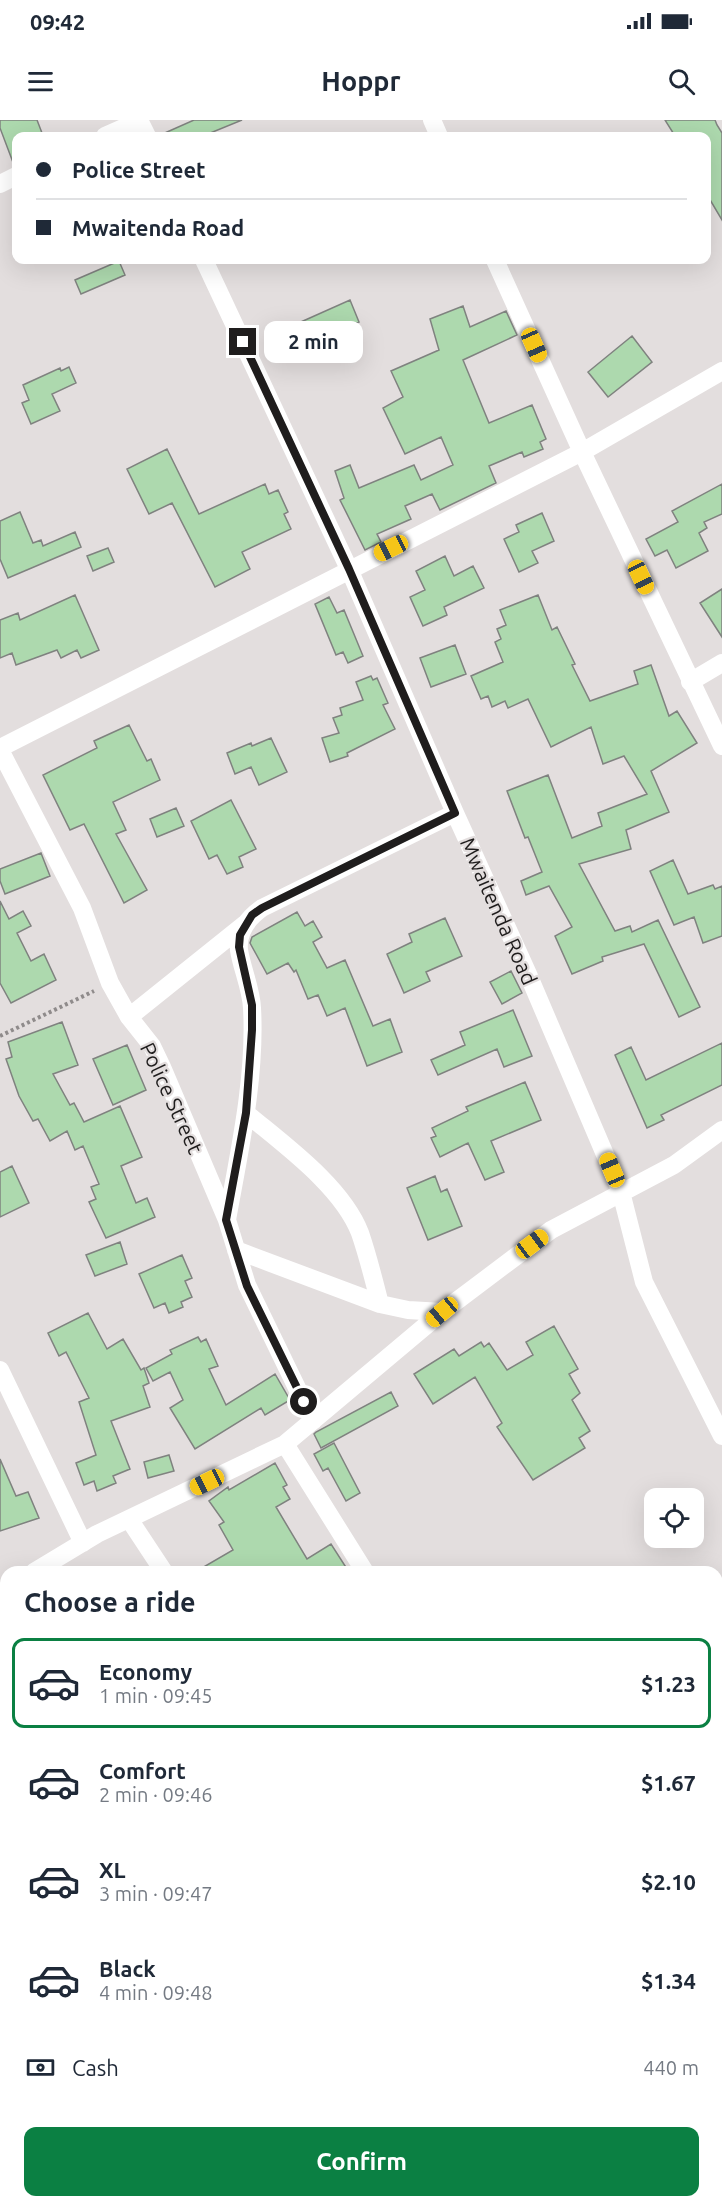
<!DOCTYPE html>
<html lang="en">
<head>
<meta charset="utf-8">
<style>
  :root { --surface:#fff; --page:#f6f6f7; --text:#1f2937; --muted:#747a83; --line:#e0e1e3; --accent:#0b8043 }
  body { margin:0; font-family:Ubuntu,sans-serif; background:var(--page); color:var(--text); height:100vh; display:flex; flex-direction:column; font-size:22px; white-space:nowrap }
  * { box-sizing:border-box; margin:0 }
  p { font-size:20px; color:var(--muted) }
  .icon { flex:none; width:33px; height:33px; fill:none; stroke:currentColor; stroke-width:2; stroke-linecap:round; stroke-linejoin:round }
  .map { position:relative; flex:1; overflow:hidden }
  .details { position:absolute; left:0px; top:1446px; width:723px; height:642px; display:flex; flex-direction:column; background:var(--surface); border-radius:18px 18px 0 0; box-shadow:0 6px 24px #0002 }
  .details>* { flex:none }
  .hud { position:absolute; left:12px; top:12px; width:699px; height:132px; border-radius:12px; box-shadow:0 6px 24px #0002; display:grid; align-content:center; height:132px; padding:0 24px; background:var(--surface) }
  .fabs { position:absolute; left:644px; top:1368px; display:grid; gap:12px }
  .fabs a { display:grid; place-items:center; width:60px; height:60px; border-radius:12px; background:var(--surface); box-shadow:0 6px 24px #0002; font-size:30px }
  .end { position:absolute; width:27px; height:27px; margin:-14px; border:8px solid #1f1d1d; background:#fff; box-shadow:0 0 0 3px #fff }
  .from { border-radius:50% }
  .bubble { position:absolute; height:42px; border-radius:12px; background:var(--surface); box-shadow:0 6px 24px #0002; font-size:20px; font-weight:600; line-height:42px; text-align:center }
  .car { position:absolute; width:18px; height:36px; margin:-18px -9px; border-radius:8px; box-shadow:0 0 4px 2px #0007; background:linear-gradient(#f5c518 24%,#345 0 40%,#f5c518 0 76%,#345 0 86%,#f5c518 0) }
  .hud b { display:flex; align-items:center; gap:21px; height:57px; font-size:22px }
  .hud b+b { border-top:2px solid var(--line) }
  .hud i { width:15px; height:15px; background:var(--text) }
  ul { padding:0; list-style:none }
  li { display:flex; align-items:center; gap:18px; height:90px; margin:0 12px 9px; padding:0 12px; border:3px solid transparent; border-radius:12px }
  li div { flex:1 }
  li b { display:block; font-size:22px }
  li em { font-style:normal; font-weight:600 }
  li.current { border-color:var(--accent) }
  li>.icon { width:54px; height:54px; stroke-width:1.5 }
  h2 { padding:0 24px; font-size:27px; line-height:72px }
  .pay { display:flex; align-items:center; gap:15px; height:66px; padding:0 24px; font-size:22px }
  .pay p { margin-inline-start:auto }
  .cta { display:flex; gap:12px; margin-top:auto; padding:12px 24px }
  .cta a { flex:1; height:69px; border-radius:12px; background:var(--accent); color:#fff; font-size:24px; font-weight:600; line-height:69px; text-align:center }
  .status { display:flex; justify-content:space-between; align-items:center; height:42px; padding:0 30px; background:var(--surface); direction:ltr }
  .status svg { height:16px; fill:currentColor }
  header { display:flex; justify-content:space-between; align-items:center; height:78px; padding:0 24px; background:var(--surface); font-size:27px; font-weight:600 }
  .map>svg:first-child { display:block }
  .building { fill:#add9ae; stroke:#7f827f; stroke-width:1.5 }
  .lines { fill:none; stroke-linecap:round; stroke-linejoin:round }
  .path { stroke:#8f8b8b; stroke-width:4; stroke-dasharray:3 3; stroke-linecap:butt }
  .street { stroke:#fff; stroke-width:18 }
  .route { stroke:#1f1d1d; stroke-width:8 }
  .labels { text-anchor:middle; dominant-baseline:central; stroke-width:4.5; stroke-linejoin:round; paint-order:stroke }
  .street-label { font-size:21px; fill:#1f1d1d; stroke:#e3dede }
</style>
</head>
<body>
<div class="status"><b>09:42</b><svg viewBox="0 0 49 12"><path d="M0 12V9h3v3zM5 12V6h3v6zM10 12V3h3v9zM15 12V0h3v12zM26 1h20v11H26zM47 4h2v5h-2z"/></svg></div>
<header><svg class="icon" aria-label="menu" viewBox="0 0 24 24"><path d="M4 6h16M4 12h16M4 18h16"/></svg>Hoppr<svg class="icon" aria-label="search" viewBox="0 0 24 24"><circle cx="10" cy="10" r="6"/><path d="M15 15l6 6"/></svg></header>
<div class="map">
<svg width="722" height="2088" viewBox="0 0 722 2088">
  <rect width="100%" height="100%" fill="#e3dede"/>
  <path class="building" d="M 0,0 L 37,0 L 42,13 L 33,16 L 16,16 L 16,45 L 14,45 L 0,8 Z
    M 194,0 L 242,0 L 203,16 L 158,16 Z
    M 665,0 L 715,0 L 717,5 L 722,13 L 722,100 L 706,73 L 706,16 L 675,16 Z
    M 119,141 L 125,155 L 81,174 L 75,160 Z
    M 350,180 L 359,202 L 353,204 L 357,213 L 344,219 L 346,225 L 331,232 L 328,226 L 316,232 L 313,225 L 284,238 L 274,214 Z
    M 463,186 L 470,207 L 506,191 L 517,215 L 463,240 L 489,303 L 532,285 L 546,319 L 540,322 L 543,329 L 524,337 L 522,332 L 489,346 L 496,363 L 440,390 L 432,374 L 405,386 L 411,399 L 377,414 L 381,422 L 365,430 L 340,380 L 344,378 L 335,351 L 350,345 L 359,368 L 414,345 L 421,360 L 453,345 L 441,317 L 405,334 L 383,288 L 403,277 L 391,251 L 439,230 L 430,199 Z
    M 632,216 L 652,242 L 608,277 L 588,252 Z
    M 69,247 L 76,263 L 52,274 L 60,291 L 31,304 L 22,283 L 29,280 L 23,265 L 60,248 L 61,251 Z
    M 167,329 L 199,394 L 265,364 L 269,374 L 278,370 L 288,392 L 284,394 L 291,409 L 242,432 L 250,449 L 215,467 L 172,383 L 149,394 L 127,349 Z
    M 722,364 L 722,394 L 704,402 L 707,408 L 699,413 L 708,431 L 676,448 L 667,430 L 655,436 L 646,419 L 678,402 L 672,391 Z
    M 20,392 L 33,423 L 41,420 L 43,426 L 75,412 L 81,427 L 8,458 L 0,439 L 0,401 Z
    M 542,393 L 554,421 L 532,431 L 538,443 L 519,452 L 504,419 L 519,412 L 516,405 Z
    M 108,428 L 114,442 L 93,451 L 87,436 Z
    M 445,436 L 454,456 L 473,446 L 484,468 L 444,487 L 447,495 L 423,506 L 410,477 L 425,470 L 416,451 Z
    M 722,469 L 722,517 L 700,483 Z
    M 75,475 L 99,530 L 81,538 L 77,530 L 61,538 L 57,530 L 16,545 L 12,533 L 0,538 L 0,500 L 18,493 L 20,500 Z
    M 538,475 L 552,510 L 557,507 L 575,544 L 572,545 L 590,581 L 638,564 L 634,551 L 651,545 L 669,596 L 677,591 L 697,623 L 651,651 L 669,692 L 626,710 L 631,729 L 579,744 L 615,811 L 630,806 L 632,812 L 658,800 L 700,887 L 679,897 L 644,824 L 602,837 L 603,841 L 572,854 L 555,816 L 572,807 L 549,766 L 526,775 L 521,761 L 542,752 L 528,717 L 525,718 L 507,671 L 548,655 L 572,718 L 602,706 L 598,693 L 647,674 L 624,636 L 603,644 L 591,607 L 551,627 L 528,579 L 508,588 L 505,581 L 492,587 L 488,576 L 481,579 L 471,556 L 503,542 L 495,522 L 501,519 L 497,509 L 506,505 L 500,490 Z
    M 329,477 L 337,493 L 344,490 L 363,536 L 348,543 L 343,532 L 336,535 L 315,484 Z
    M 455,525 L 466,554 L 431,567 L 420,538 Z
    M 371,556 L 373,560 L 377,558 L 388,583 L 383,585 L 395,609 L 347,633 L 348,636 L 330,642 L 322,618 L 339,613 L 333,598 L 342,595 L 340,588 L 363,580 L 356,562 Z
    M 129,605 L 147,641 L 151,639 L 160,660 L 113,682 L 126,710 L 116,714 L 147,770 L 124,783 L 84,704 L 70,710 L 43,655 L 97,628 L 94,621 Z
    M 271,618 L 287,652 L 259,665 L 251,647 L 235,654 L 227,633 L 251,623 L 252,626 Z
    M 231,680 L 256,729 L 239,737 L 243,747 L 227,754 L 217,735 L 209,739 L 191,701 Z
    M 176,688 L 184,706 L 157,717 L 150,699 Z
    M 41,733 L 50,756 L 5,774 L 0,761 L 0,749 Z
    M 673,740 L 688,774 L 713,765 L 715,769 L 722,766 L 722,816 L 703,823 L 694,797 L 674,805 L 650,751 Z
    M 0,781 L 9,799 L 23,791 L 31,806 L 17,813 L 31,841 L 44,834 L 56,860 L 11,883 L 0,863 Z
    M 297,792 L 305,806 L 313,801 L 322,817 L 313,822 L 327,848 L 345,840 L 373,906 L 390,899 L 402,932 L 367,946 L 345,888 L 327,896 L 318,875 L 308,879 L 296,850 L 294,852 L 288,843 L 267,854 L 250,823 L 252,817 Z
    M 445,798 L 462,836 L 426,852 L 430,861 L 404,873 L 387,834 L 412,822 L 409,814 Z
    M 511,851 L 522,873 L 502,884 L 490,862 Z
    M 513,890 L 532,936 L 504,947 L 497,929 L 438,955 L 431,940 L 465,925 L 460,912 Z
    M 62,902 L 78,945 L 53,954 L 70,985 L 74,983 L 84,1002 L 120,986 L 142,1037 L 121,1046 L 136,1083 L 147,1078 L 155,1097 L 106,1118 L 89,1082 L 96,1079 L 91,1067 L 99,1064 L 83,1026 L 75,1030 L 67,1011 L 50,1021 L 38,999 L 33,1001 L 19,976 L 6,939 L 12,937 L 8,922 Z
    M 722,923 L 722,965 L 661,995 L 664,1000 L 647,1008 L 615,935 L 631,927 L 646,960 Z
    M 127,925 L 146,970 L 113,985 L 93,939 Z
    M 525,962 L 541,1000 L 491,1021 L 504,1052 L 485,1060 L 468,1023 L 440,1037 L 431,1018 L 436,1016 L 432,1008 L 468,991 L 466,987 Z
    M 12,1046 L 29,1083 L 0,1097 L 0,1052 Z
    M 435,1056 L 441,1072 L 447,1069 L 462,1106 L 428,1120 L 407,1068 Z
    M 120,1122 L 127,1144 L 95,1156 L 86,1135 Z
    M 182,1135 L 192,1158 L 185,1161 L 192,1177 L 181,1182 L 183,1187 L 169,1193 L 165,1183 L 154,1188 L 139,1154 Z
    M 88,1193 L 107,1229 L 123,1219 L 141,1250 L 144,1248 L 149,1263 L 143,1266 L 150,1287 L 111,1301 L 130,1349 L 113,1356 L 116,1363 L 97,1371 L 94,1361 L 84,1365 L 76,1343 L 96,1335 L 79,1282 L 89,1278 L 66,1232 L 59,1236 L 48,1213 Z
    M 554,1206 L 578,1249 L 569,1254 L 580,1273 L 572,1280 L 590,1311 L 579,1318 L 585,1328 L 533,1360 L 497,1307 L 502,1303 L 475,1257 L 433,1284 L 414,1254 L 454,1229 L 459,1236 L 481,1222 L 484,1227 L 489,1223 L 507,1250 L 533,1235 L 526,1222 Z
    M 198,1217 L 201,1222 L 206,1219 L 218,1246 L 209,1249 L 226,1285 L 275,1254 L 290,1280 L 265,1295 L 261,1288 L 195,1329 L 170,1288 L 183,1280 L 170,1252 L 153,1261 L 146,1248 L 172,1234 L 170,1230 Z
    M 391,1272 L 398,1286 L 321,1328 L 314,1314 L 316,1312 Z
    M 334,1323 L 360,1373 L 346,1381 L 328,1348 L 323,1351 L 314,1334 Z
    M 169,1335 L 174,1351 L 148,1358 L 144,1342 Z
    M 0,1339 L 16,1376 L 28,1372 L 39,1398 L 0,1411 Z
    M 275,1343 L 287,1365 L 283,1367 L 290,1379 L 276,1387 L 307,1439 L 331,1424 L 349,1452 L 195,1452 L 233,1430 L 219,1405 L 224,1402 L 209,1381 L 228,1367 L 229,1370 Z"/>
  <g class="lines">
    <path class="path" d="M 0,916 L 94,871"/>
    <path class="street" d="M 139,0 L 147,16
      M 432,0 L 439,16
      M 105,16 L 139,1
      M 0,64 L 16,56
      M 204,140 L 349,449 L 455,693 L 528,854 L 621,1072 L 644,1162 L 722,1316
      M 495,140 L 582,332 L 722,626
      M 690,562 L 722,543
      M 0,628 L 582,332 L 722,251
      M 0,630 L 82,788 L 110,863 L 129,897 L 152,926 L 162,947 L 227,1100 L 247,1165 L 313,1301
      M 129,897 L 245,804
      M 246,993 C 283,1024 342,1066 360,1113 C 368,1136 374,1161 380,1184
      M 227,1100 C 239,1033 256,957 252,888 C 251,868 242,849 239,830 C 237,811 248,798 262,788 L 455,693
      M 236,1130 L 380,1184 L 408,1190 L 442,1192
      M 0,1250 L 83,1423
      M 285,1324 L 365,1452
      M 129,1399 L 164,1452
      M 34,1452 L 97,1414 L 285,1324 L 442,1192 L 551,1110 L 674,1045 L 722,1010
      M 0,1473 L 6,1469
      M 0,1733 L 6,1730
      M 717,1833 L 722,1836
      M 0,1924 L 6,1936
      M 717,2020 L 722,2023
      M 82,2082 L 86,2088
      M 306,2082 L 311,2088
      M 101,2088 L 111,2082
      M 492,2088 L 495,2082
      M 658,2088 L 661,2082"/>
  </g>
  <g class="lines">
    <path class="route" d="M 243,222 L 349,449 L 455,693 L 262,788 L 252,795 L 240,815 L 239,827 L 252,885 L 252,910 L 246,993 L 226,1100 L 247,1166 L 304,1282"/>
  </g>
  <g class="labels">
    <g class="street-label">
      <text transform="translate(499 791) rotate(66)">Mwaitenda Road</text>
      <text transform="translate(172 978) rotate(65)">Police Street</text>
    </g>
  </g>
</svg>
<div class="fabs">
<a><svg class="icon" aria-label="locate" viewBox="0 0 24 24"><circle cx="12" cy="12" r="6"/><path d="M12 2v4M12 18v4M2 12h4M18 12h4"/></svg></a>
</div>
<i class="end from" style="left:304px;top:1282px"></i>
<i class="end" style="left:243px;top:222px"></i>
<div class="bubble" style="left:264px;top:201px;width:99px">2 min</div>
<i class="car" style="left:534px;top:225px;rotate:156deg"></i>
<i class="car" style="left:391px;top:428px;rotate:244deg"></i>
<i class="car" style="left:641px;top:457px;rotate:155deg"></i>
<i class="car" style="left:612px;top:1050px;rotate:337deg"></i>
<i class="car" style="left:532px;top:1124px;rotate:53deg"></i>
<i class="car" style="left:442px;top:1192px;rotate:230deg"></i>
<i class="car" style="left:207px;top:1362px;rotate:244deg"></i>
<div class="hud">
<b><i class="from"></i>Police Street</b>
<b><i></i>Mwaitenda Road</b>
</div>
<section class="details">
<h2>Choose a ride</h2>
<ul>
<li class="current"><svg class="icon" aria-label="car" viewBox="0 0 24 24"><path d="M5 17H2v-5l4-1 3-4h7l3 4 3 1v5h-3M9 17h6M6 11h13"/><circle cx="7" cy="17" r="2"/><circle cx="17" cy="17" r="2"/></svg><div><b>Economy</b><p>1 min · 09:45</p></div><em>$1.23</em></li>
<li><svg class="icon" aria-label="car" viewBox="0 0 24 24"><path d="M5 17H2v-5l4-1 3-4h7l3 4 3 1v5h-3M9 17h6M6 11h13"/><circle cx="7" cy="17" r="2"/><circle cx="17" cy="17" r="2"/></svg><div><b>Comfort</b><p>2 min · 09:46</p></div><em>$1.67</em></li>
<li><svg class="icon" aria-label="car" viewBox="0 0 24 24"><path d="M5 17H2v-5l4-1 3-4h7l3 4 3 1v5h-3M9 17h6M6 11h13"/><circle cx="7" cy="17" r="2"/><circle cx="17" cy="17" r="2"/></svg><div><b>XL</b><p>3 min · 09:47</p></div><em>$2.10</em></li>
<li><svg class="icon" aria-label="car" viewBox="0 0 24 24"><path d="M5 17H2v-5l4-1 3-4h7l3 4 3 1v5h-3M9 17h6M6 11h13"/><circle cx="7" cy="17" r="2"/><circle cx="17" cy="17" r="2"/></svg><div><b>Black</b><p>4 min · 09:48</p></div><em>$1.34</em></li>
</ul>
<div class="pay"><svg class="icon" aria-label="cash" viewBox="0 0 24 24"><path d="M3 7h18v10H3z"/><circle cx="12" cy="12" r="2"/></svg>Cash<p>440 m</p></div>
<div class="cta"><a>Confirm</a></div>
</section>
</div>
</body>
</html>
